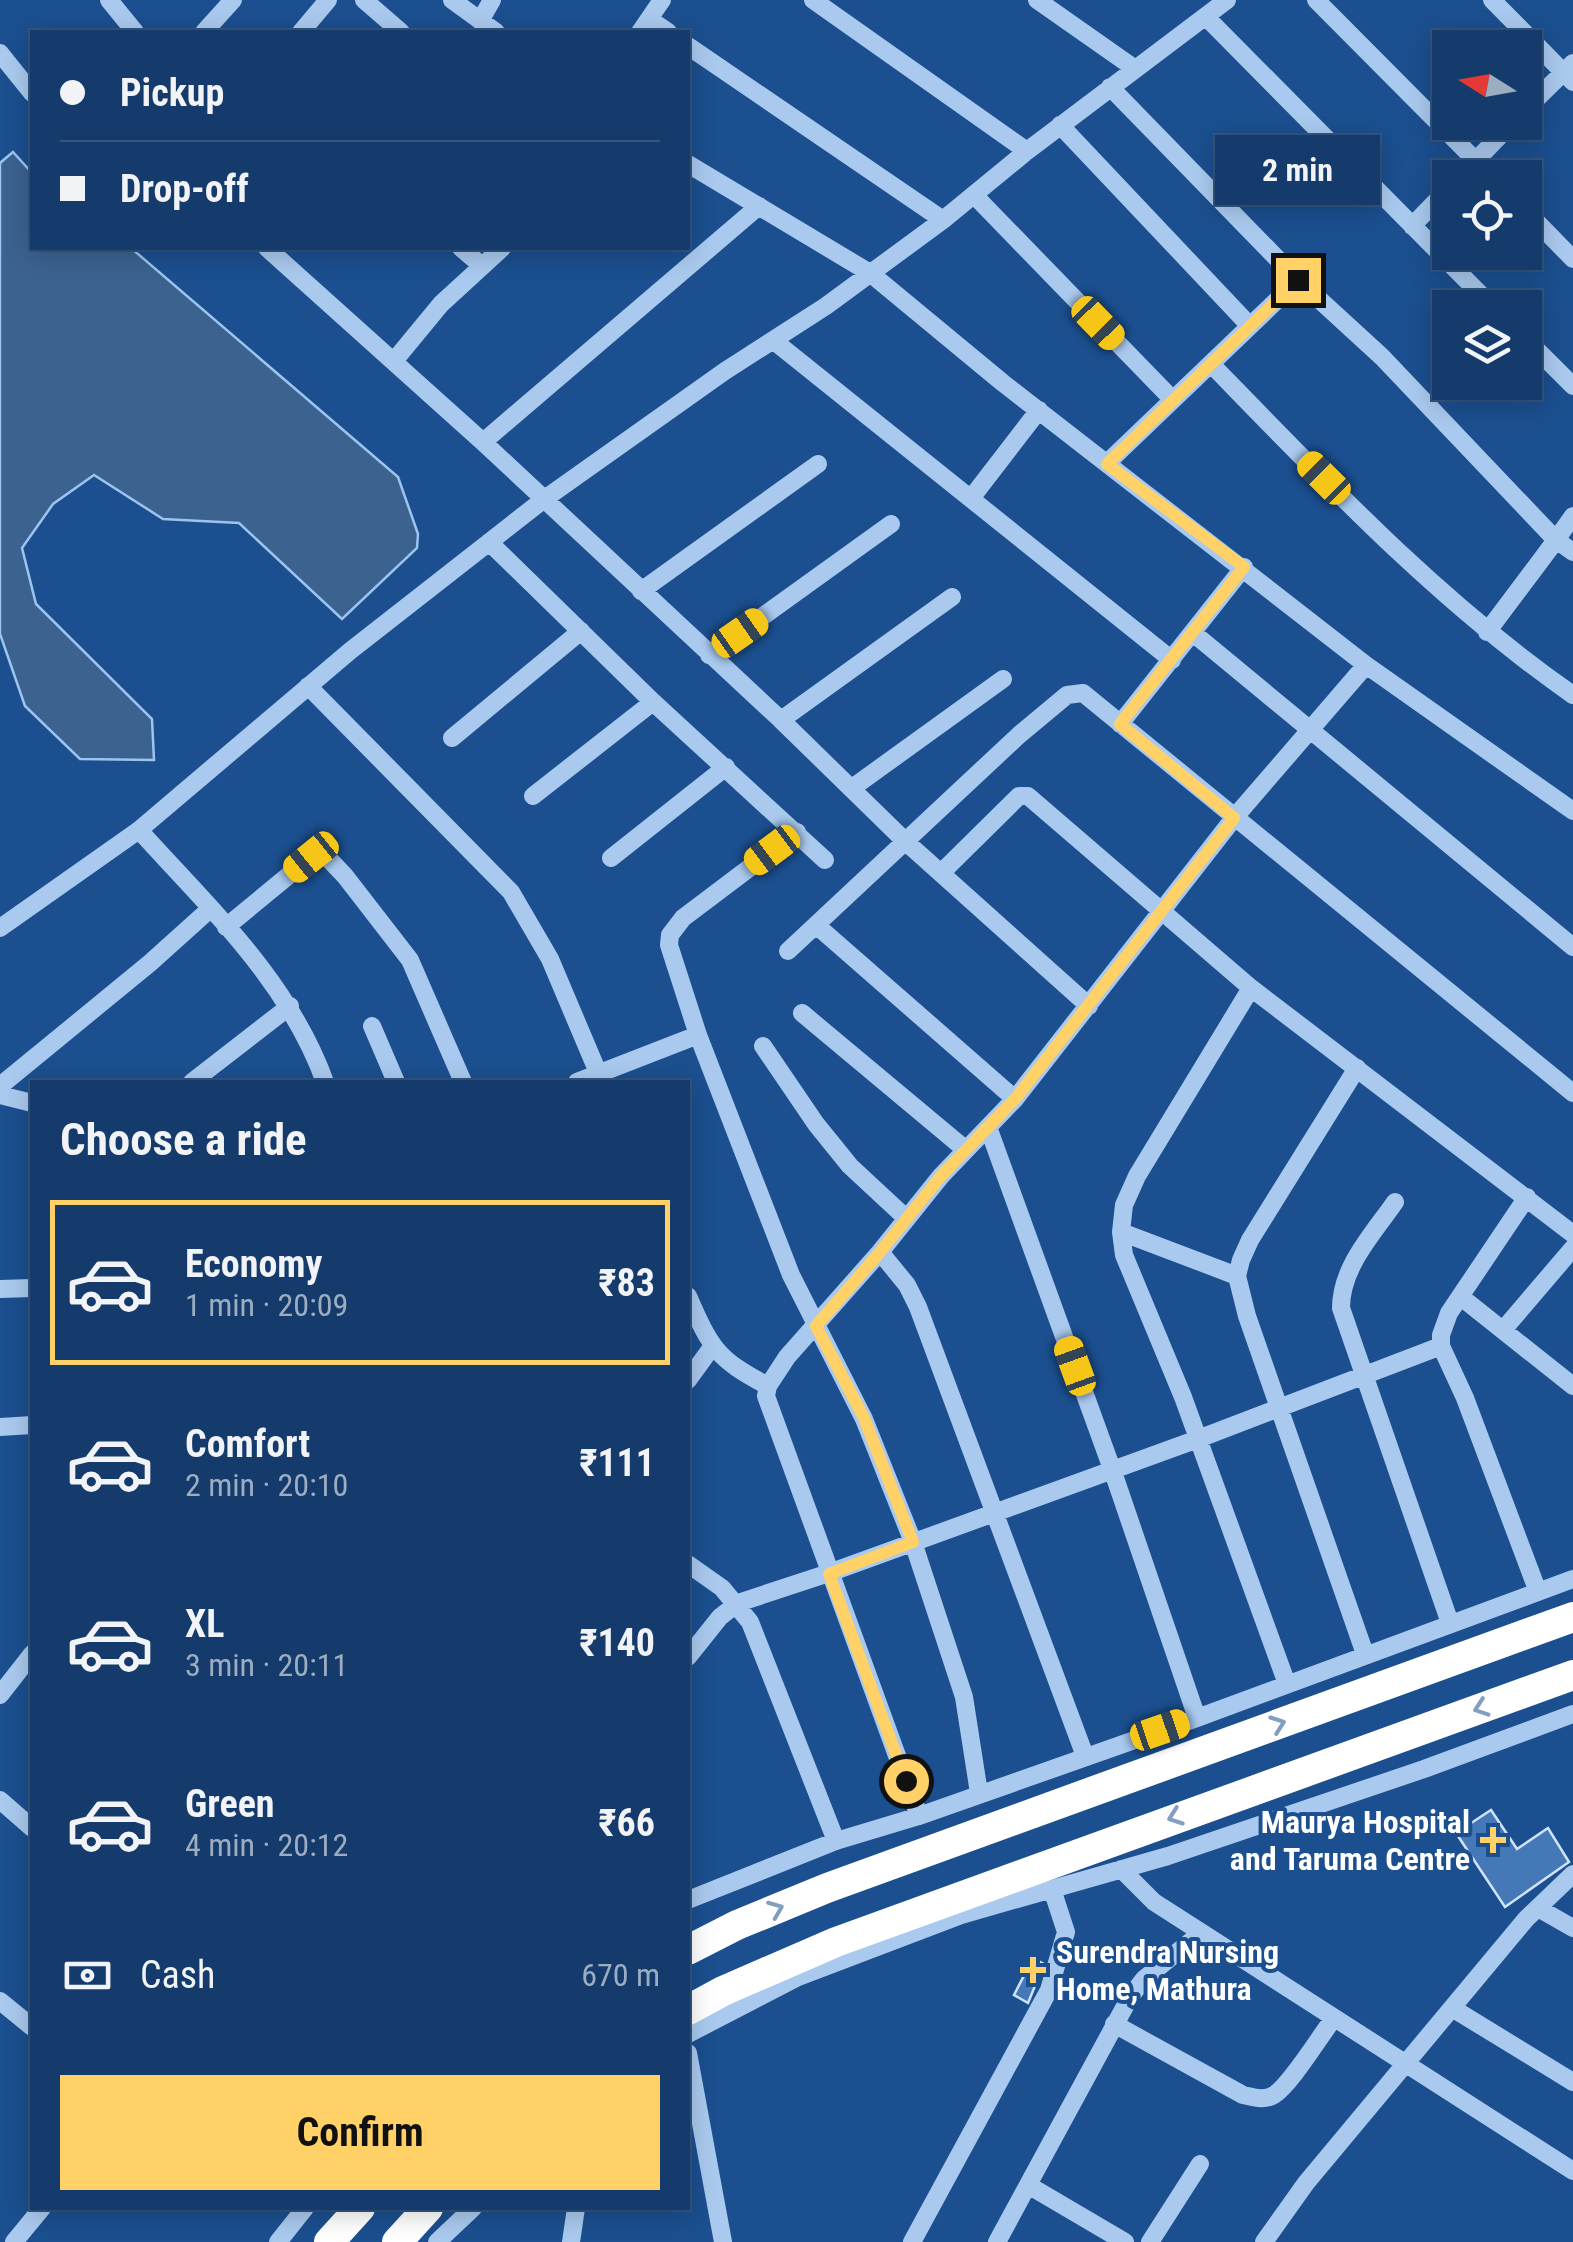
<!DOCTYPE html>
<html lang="en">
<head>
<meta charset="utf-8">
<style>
  :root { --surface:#143b6b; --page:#1d4271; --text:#f1f3f6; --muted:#9dadc1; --line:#33557e; --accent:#ffd166 }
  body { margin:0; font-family:"Roboto Condensed",sans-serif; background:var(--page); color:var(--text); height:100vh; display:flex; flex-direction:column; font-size:38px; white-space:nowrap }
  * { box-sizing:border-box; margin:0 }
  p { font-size:32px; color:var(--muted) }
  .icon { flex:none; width:55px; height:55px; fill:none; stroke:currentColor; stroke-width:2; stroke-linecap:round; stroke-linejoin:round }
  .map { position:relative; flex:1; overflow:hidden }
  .drawer { position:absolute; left:30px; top:1080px; width:660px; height:1130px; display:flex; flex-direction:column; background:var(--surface); border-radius:0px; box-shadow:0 5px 25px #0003,0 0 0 2px var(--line) }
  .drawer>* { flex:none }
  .top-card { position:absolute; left:30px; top:30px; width:660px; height:220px; border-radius:0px; box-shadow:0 5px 25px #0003,0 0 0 2px var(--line); display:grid; align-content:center; height:220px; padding:0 30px; background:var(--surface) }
  .needle { width:65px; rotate:281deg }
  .tools { position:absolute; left:1432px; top:30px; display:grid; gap:20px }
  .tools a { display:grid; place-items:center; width:110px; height:110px; border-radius:0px; background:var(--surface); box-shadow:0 5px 25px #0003,0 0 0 2px var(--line); font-size:50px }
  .end { position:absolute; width:45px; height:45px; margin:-22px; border:12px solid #ffd166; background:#111; box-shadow:0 0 0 5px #111 }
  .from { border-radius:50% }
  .bubble { position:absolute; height:70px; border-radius:0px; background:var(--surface); box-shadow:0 5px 25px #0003,0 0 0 2px var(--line); font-size:32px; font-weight:700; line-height:70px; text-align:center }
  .car { position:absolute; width:30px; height:60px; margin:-30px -15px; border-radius:12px; box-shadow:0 0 8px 2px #0007; background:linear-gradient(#f5c518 24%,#345 0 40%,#f5c518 0 76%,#345 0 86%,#f5c518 0) }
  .top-card b { display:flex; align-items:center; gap:35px; height:95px; font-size:38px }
  .top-card b+b { border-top:2px solid var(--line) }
  .top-card i { width:25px; height:25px; background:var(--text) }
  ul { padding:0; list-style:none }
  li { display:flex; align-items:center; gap:30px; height:165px; margin:0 20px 15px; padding:0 10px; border:5px solid transparent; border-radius:0px }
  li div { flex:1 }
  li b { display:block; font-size:38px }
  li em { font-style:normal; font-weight:700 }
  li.on { border-color:var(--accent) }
  li>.icon { width:90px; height:90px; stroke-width:1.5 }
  h2 { padding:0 30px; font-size:45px; line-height:120px }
  .pay { display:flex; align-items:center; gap:25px; height:110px; padding:0 30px; font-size:38px }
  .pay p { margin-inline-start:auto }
  .cta { display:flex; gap:20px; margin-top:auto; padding:20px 30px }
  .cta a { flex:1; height:115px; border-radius:0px; background:var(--accent); color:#111; font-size:40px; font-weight:700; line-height:115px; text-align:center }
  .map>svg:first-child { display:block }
  .water { fill:#3c6290; stroke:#9cc4f0; stroke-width:2.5 }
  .building { fill:#4478b7; stroke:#cfe3fa; stroke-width:2.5 }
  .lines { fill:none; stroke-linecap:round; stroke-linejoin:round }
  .minor { stroke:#a9c9ee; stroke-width:18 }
  .highway { stroke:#fff; stroke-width:30 }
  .oneway { stroke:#829ec1 }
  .route { stroke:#ffd166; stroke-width:12 }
  .poi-dot { fill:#ffd166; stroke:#1b4f8f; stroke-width:4 }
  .labels { text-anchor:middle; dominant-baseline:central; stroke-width:8; stroke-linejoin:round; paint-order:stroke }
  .poi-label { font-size:32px; font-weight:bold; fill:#fff; stroke:#1b4f8f; text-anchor:end }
</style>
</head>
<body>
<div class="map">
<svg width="1573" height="2242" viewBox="0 0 1573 2242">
  <rect width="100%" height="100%" fill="#1b4f8f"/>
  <path class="water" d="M 13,152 L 32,173 L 32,248 L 131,248 L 398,477 L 418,534 L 417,548 L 342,619 L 239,523 L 163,519 L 94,475 L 53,504 L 22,548 L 36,604 L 152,719 L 154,760 L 80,759 L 25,706 L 0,634 L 0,163 Z"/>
  <path class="building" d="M 1491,1810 L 1517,1849 L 1548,1828 L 1569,1862 L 1505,1907 L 1456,1833 Z
    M 1033,1958 L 1044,1964 L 1028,2003 L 1014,1995 Z"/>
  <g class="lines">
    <path class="minor" d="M 109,0 L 135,32
      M 364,0 L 401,32
      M 452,0 L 496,32
      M 813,0 L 1027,151
      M 1037,0 L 1134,68
      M 1316,0 L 1493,178
      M 1492,0 L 1573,82
      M 1206,17 L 1494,308
      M 649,19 L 668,32
      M 480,21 L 492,0
      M 204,32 L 233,0
      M 301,32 L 328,0
      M 640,32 L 662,0
      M 688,46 L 943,220
      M 0,53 L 32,93
      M 1110,87 L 1298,280 L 1382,357 L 1556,540 L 1487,632
      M 1525,110 L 1573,63
      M 1060,125 L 1250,326
      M 688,164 L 870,273 L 1003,383 L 1366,665 L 1573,811
      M 1459,178 L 1513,122
      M 975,196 L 1172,399
      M 1525,210 L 1573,259
      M 1412,226 L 1450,187
      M 267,248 L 483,442 L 781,720 L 906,842 L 1089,1006
      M 461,248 L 482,266
      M 1525,338 L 1573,386
      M 774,341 L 1172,660
      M 394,361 L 441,304 L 502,248
      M 1211,364 C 1325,481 1438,601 1573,695
      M 483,442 L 759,206
      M 1107,463 L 1298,280
      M 972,497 L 1039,410
      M 1573,516 L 1556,540 L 1573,552
      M 489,542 L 653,702 L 825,860
      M 641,591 L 818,464
      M 1193,633 L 1573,947
      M 709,655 L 891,524
      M 308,686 L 511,892 L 550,959 L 602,1082
      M 781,720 L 952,597
      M 1120,724 L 1244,567
      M 452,738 L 581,631
      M 852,788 L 1003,679
      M 533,796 L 653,702
      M 139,830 C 211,910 288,980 325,1082
      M 797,832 L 683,918 L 670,935 L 669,945 L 698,1035 L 791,1275 L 864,1419 L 913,1542 L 964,1697 L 979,1793
      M 611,858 L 726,767
      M 941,873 L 1019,796 L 1028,796 L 1251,988 L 1573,1234
      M 816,925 L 1015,1099
      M 226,927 L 311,857 L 326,856 L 345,876 L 410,960 L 463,1082
      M 0,928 L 139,830 L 350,651 L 543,500 L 725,371 L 826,306 L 943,220 L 1027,151 L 1227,0
      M 788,951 L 1019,735 L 1067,695 L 1083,693 L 1573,1093
      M 1251,988 L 1137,1176 L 1124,1205 L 1121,1232 L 1124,1255 L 1183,1397 L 1287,1684
      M 802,1013 L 966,1150
      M 372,1026 L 396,1082
      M 763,1046 L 816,1124 L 850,1166 L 906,1218
      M 1357,1068 L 1250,1240 L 1241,1260 L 1237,1276 L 1247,1316 L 1365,1654
      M 192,1082 L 290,1006
      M 577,1082 L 698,1035
      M 0,1086 L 150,963 L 210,909
      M 0,1095 L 32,1103
      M 988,1127 L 1112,1469 L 1197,1718
      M 1527,1197 L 1449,1313 L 1441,1335 L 1441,1346 L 1465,1398 L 1538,1592
      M 1395,1202 C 1373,1234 1341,1267 1341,1308 L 1450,1623
      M 1121,1232 L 1237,1276
      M 880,1252 L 907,1285 L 918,1307 L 1085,1756
      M 0,1289 L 32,1288
      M 688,1296 C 711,1349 717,1359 768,1386
      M 1461,1297 L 1573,1386
      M 1503,1330 L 1573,1248
      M 688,1380 L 712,1347
      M 0,1427 L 32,1425
      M 688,1564 L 722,1588 L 750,1622 L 836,1841
      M 688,1657 L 720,1617 L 738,1603 L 829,1573 L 1198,1439 L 1441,1346
      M 0,1695 L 32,1654
      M 0,1800 L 32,1828
      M 919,1816 L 766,1396 L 768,1386 L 787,1357 L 880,1252 L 941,1176 L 1015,1099 L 1234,818 L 1366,665
      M 1121,1869 L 1154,1902 L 1573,2171
      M 688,1900 L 836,1841 L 919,1816 L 1197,1718 L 1573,1579
      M 1538,1908 L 1573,1928
      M 0,2001 L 32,2027
      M 1452,2008 L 1573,2082
      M 1114,2024 L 1243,2095 C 1253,2097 1264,2101 1274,2095 C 1291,2084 1320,2036 1334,2018
      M 688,2034 L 798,1977 L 961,1915 L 1168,1856 L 1424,1769 L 1573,1714
      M 688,2053 L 723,2242
      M 1028,2185 L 1125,2242
      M 14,2242 L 42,2208
      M 278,2242 L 305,2208
      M 437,2242 L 473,2208
      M 571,2242 L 576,2208
      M 912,2242 L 1049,1990 L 1066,1932 L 1052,1889
      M 997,2242 L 1130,1997 L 1144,1979 L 1201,1933
      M 1150,2242 L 1200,2164
      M 1264,2242 L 1306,2183 L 1526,1919 L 1573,1874"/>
    <path class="highway" d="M 688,1950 L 737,1925 L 827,1888 L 1573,1617
      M 688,2010 L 723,1991 L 836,1942 L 1573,1675
      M 329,2242 L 360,2208
      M 397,2242 L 428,2208"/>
  </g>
  <defs><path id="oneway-chevron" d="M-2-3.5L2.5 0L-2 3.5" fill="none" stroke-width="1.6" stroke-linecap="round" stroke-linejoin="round" transform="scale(2.5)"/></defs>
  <g class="oneway">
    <use href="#oneway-chevron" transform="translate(1481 1708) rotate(161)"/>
    <use href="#oneway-chevron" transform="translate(1278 1724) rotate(-20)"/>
    <use href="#oneway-chevron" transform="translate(1175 1817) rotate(160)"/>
    <use href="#oneway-chevron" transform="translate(776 1909) rotate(-22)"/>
  </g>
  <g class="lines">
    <path class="route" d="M 906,1781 L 829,1574 L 913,1542 L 864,1418 L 816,1326 L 880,1252 L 941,1176 L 1015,1099 L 1234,818 L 1120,724 L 1244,567 L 1107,464 L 1298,280"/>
  </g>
  <g class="poi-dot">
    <path d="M1488 1825h10v10h10v10h-10v10h-10v-10h-10v-10h10z"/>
    <path d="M1028 1955h10v10h10v10h-10v10h-10v-10h-10v-10h10z"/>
  </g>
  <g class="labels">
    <g class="poi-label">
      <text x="1470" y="1822">Maurya Hospital<tspan x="1470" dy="37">and Taruma Centre</tspan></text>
      <text x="1056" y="1952" text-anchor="start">Surendra Nursing<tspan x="1056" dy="37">Home, Mathura</tspan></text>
    </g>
  </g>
</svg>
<div class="tools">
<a><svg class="needle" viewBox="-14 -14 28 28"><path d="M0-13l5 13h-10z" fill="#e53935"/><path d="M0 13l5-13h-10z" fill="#9dadc1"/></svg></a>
<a><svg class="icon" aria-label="locate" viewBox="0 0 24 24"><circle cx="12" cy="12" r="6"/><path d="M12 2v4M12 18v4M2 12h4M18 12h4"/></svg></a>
<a><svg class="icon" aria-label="layers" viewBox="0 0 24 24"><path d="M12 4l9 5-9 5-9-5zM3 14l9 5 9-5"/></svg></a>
</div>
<i class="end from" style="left:906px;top:1781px"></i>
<i class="end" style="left:1298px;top:280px"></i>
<div class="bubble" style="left:1215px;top:135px;width:165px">2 min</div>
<i class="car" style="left:1098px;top:323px;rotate:136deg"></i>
<i class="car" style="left:1324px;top:478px;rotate:315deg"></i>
<i class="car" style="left:740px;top:633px;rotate:55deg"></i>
<i class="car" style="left:772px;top:850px;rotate:233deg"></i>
<i class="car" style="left:311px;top:857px;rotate:231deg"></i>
<i class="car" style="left:1075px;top:1366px;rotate:340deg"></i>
<i class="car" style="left:1160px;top:1730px;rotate:71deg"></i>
<div class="top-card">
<b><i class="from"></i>Pickup</b>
<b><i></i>Drop-off</b>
</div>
<section class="drawer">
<h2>Choose a ride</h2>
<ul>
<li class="on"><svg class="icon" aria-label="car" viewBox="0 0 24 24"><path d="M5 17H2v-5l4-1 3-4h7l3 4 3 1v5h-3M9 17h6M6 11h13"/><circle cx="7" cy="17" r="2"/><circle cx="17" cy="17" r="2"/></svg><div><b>Economy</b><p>1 min · 20:09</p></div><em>₹83</em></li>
<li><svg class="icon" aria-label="car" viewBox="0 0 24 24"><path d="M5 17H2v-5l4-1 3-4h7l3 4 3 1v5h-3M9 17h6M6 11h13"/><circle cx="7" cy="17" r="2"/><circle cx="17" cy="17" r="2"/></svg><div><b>Comfort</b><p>2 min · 20:10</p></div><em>₹111</em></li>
<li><svg class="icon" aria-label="car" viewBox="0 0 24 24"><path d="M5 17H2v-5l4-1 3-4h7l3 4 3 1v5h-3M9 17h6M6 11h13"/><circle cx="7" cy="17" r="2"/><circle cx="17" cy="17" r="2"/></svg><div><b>XL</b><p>3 min · 20:11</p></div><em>₹140</em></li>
<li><svg class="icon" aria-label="car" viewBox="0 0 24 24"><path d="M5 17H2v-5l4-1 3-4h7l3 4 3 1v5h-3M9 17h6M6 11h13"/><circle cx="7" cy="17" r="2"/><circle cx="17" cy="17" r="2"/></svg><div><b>Green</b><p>4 min · 20:12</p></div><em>₹66</em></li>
</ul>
<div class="pay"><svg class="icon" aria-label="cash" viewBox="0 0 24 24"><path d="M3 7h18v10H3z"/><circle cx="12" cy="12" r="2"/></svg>Cash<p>670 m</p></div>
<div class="cta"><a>Confirm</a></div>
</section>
</div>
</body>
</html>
